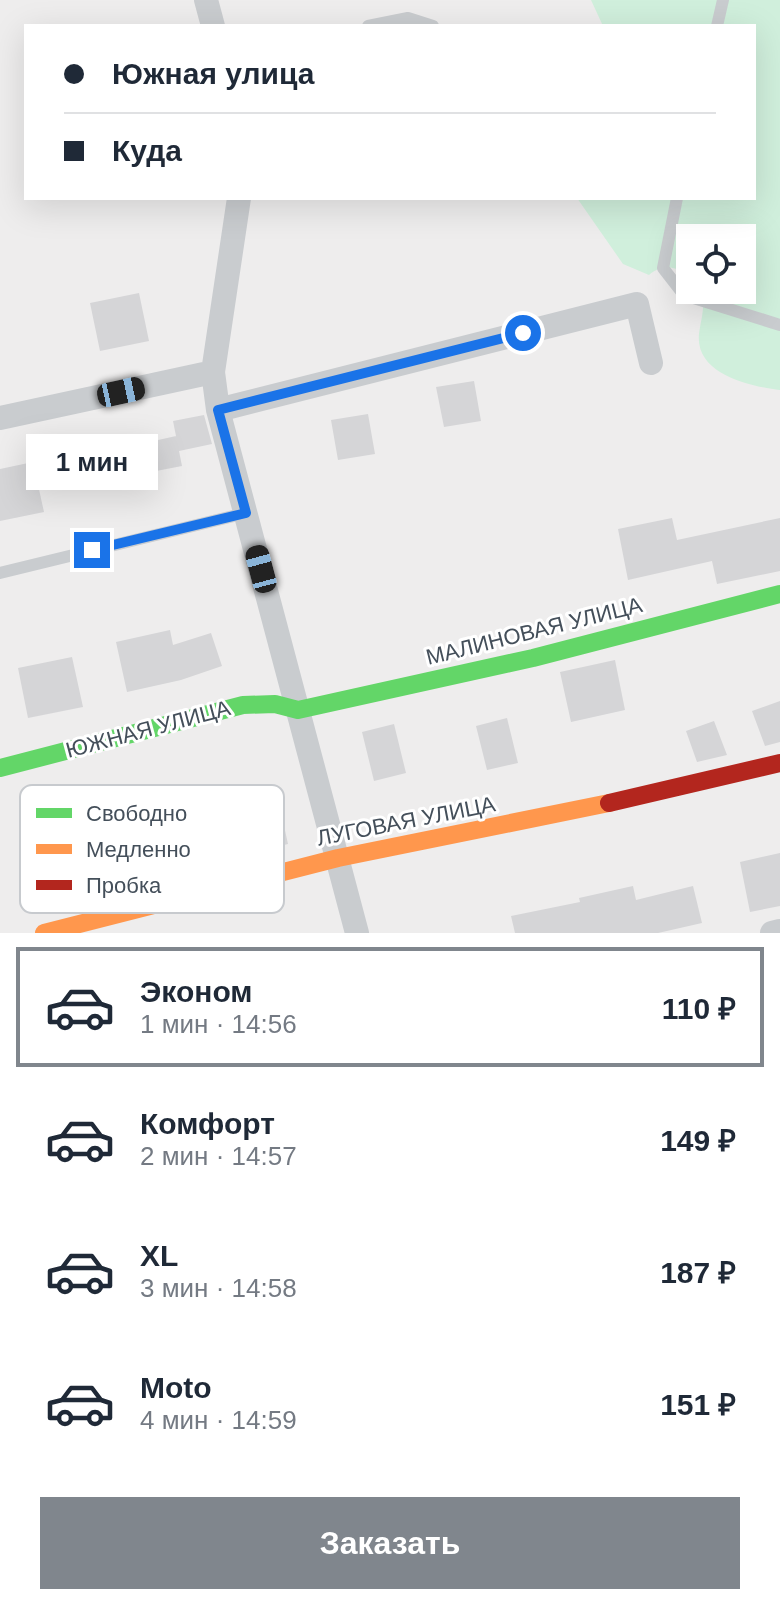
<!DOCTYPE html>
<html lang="ru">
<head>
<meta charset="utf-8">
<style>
  :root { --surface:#fff; --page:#f6f6f7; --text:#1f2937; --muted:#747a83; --line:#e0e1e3; --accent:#80868d }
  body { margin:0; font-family:Arial,sans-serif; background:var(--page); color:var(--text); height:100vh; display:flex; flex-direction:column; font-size:30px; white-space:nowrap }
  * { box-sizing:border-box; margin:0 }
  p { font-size:26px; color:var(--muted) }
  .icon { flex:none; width:44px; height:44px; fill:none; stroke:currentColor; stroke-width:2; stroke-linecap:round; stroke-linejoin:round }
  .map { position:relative; height:933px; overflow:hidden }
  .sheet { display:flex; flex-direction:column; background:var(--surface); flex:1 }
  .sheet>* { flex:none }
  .banner { position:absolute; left:24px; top:24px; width:732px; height:176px; border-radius:0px; box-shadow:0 8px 32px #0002; display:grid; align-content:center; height:176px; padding:0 40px; background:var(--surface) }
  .buttons { position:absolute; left:676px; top:224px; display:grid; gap:16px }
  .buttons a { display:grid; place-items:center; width:80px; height:80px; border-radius:0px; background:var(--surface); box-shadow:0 8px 32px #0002; font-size:40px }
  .end { position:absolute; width:36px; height:36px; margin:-18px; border:10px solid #1a73e8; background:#fff; box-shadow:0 0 0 4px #fff }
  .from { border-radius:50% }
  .bubble { position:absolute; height:56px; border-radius:0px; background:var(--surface); box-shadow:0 8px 32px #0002; font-size:26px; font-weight:700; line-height:56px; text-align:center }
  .car { position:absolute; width:24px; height:48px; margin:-24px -12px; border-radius:10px; box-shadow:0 0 6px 2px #0007; background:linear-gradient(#222 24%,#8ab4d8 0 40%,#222 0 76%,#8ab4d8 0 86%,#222 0) }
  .banner b { display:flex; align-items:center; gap:28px; height:76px; font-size:30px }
  .banner b+b { border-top:2px solid var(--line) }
  .banner i { width:20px; height:20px; background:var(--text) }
  ul { padding:14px 0 0; list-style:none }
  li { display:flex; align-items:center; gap:24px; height:120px; margin:0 16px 12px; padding:0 24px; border:4px solid transparent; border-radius:0px }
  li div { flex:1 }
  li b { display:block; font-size:30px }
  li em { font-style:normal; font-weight:700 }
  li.active { border-color:var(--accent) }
  li>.icon { width:72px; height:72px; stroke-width:1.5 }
  .cta { display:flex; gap:16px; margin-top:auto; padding:16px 40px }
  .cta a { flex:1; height:92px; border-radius:0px; background:var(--accent); color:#fff; font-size:32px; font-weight:700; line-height:92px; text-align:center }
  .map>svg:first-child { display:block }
  .green { fill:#d0efdc }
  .building { fill:#d5d5d7 }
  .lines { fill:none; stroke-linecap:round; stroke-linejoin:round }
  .lane { stroke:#c9cccf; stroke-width:12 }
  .street { stroke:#c9cccf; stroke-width:24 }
  .fast { stroke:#63d668; stroke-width:18 }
  .slow { stroke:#ff974d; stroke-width:18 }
  .jam { stroke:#b3261e; stroke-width:18 }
  .route { stroke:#1a73e8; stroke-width:10 }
  .labels { text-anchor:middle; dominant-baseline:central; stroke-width:6; stroke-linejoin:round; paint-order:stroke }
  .street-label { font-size:22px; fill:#444f5a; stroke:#fff }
  .key { fill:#fff; stroke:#c7cace; stroke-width:2 }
  .key-label { font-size:22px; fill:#444f5a }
</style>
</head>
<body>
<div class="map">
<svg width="780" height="933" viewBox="0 0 780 933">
  <rect width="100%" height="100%" fill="#eeeded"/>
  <path class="green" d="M 591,0 L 780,0 L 780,390 C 749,386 695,374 699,334 C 701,318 706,306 701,290 L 742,290 L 742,238 L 690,238 L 690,277 C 676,266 663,263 649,275 L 623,264 L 577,198 L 754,198 L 754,26 L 603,26 Z"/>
  <path class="building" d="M 139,293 L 149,341 L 100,351 L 90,303 Z
    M 474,381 L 481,421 L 444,427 L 436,387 Z
    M 368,414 L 375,454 L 338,460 L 331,420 Z
    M 204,415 L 212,444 L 179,451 L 173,421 Z
    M 176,436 L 182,466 L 151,472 L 145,443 Z
    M 33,462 L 44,512 L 0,521 L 0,469 Z
    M 672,518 L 677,540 L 780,518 L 780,571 L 717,584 L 712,561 L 628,580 L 618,529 Z
    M 170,630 L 173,645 L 211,633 L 222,666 L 181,680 L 127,692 L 116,642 Z
    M 72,657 L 83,707 L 28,718 L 18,668 Z
    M 615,660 L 625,710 L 571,722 L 560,672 Z
    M 780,701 L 780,742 L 765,746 L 752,711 Z
    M 507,718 L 518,763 L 487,770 L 476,726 Z
    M 714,721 L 727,755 L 697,762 L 686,731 Z
    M 394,724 L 406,773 L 374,781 L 362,732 Z
    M 277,794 L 288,844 L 151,877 L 140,827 L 224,809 L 223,805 Z
    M 780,853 L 780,906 L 750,912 L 740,862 Z
    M 93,862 L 100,894 L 72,900 L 72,896 L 26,906 L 19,873 L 52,865 L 54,870 Z
    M 633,886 L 636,900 L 693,886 L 702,923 L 658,933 L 515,933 L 511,916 L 580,902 L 579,898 Z"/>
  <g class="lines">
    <path class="lane" d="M 368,26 L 408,18 L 433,26
      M 717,26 L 723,0
      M 677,198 L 663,268 L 684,295 L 780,325
      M 0,573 L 246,513"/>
    <path class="street" d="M 206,0 L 213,26
      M 239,198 L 213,372 L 218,410 L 357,933
      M 218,410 L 637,304 L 651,363
      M 0,418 L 213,372
      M 772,933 L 780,931"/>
    <path class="fast" d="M 0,768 L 243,705 L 275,704 L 298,710 L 533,658 L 780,594"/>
    <path class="slow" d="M 44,933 L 338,858 L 609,803"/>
    <path class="jam" d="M 609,803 L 780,763"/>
  </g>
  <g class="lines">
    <path class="route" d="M 92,550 L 246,513 L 218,410 L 523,333"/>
  </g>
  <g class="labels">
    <g class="street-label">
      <text transform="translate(534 631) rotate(-14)">МАЛИНОВАЯ УЛИЦА</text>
      <text transform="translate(148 729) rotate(-15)">ЮЖНАЯ УЛИЦА</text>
      <text transform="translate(406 821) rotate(-11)">ЛУГОВАЯ УЛИЦА</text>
    </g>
  </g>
  <rect x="20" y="785" width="264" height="128" rx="12" class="key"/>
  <rect x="36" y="808" width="36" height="10" fill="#63d668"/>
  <rect x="36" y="844" width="36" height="10" fill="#ff974d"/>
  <rect x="36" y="880" width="36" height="10" fill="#b3261e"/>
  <g class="key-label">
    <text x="86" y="821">Свободно</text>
    <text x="86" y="857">Медленно</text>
    <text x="86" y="893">Пробка</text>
  </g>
</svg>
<div class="buttons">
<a><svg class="icon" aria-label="locate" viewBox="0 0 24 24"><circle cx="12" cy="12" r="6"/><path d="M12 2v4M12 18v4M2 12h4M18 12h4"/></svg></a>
</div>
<i class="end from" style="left:523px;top:333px"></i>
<i class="end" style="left:92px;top:550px"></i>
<div class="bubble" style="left:26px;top:434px;width:132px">1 мин</div>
<i class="car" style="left:121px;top:392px;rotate:78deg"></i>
<i class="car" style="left:261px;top:569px;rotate:345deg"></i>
<div class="banner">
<b><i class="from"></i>Южная улица</b>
<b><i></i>Куда</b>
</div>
</div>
<section class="sheet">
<ul>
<li class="active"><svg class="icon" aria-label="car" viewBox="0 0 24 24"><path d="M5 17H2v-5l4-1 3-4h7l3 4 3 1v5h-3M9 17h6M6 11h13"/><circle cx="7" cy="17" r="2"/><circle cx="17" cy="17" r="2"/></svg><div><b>Эконом</b><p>1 мин · 14:56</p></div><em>110 ₽</em></li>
<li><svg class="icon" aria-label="car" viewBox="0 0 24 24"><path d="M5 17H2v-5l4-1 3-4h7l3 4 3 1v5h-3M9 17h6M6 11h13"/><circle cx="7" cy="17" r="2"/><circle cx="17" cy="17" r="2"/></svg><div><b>Комфорт</b><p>2 мин · 14:57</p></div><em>149 ₽</em></li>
<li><svg class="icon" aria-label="car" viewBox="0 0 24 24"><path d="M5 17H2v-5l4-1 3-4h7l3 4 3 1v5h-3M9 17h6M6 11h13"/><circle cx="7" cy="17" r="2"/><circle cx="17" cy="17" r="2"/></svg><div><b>XL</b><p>3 мин · 14:58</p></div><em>187 ₽</em></li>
<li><svg class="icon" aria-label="car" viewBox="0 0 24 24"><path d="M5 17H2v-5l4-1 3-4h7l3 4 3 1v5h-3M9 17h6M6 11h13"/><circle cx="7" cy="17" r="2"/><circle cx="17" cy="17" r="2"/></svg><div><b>Moto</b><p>4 мин · 14:59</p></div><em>151 ₽</em></li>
</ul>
<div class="cta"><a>Заказать</a></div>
</section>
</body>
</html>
